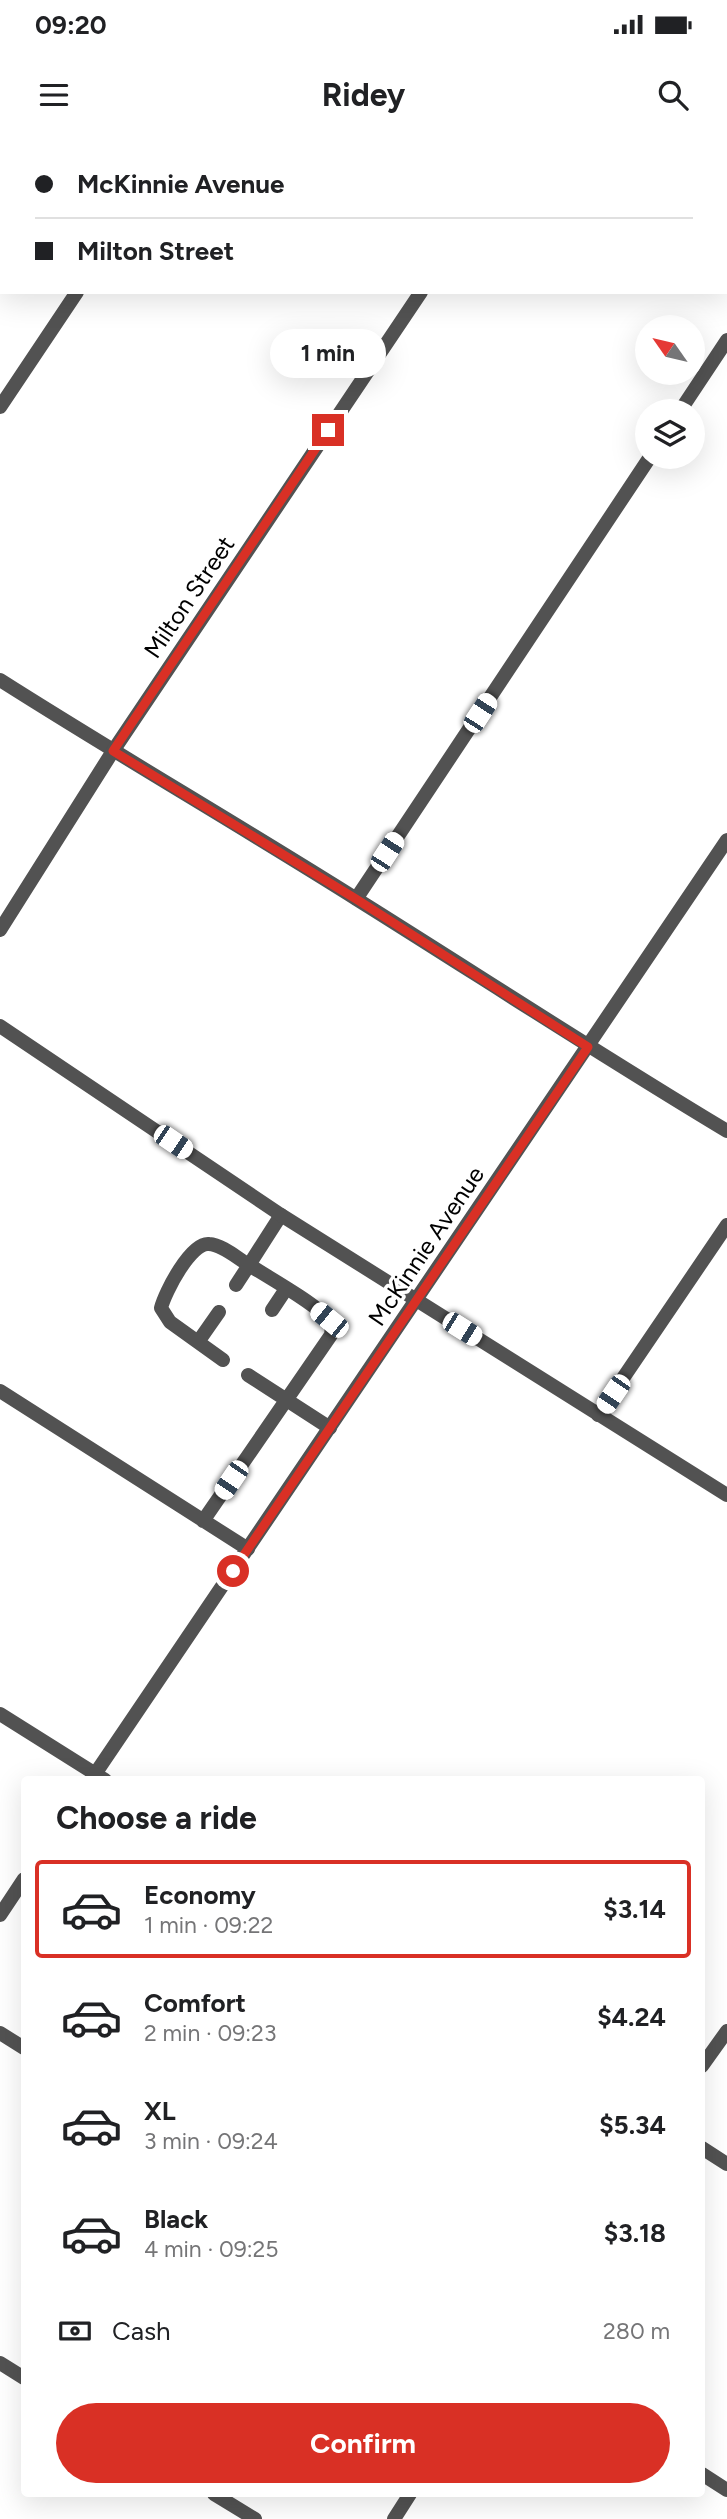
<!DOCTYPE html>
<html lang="en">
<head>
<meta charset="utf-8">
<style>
  :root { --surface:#fff; --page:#f2f2f2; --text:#202124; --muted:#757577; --line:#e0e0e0; --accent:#d93025 }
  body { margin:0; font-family:Figtree,sans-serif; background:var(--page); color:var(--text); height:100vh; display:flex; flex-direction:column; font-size:26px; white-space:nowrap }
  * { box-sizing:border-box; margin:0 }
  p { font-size:23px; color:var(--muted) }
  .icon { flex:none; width:38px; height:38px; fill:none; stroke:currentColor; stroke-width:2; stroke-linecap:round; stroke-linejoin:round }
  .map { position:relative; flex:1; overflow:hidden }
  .details { position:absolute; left:21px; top:1636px; width:684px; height:721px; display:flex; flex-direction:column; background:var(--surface); border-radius:7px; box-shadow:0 7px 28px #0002 }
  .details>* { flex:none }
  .hud { position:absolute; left:0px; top:0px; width:728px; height:154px; box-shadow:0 7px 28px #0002; display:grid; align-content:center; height:154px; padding:0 35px; background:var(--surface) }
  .needle { width:46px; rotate:304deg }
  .buttons { position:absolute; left:635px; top:175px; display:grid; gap:14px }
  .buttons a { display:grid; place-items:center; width:70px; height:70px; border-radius:50%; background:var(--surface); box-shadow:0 7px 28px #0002; font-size:35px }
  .end { position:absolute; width:32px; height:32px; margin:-16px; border:9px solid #d93025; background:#fff; box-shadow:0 0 0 4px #fff }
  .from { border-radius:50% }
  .bubble { position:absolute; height:49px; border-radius:24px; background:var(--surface); box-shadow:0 7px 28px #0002; font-size:23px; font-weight:700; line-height:49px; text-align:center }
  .car { position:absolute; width:21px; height:42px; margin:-21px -10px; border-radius:9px; box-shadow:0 0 5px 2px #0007; background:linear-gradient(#fff 24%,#345 0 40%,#fff 0 76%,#345 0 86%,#fff 0) }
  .hud b { display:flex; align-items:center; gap:24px; height:66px; font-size:26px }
  .hud b+b { border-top:2px solid var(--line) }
  .hud i { width:18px; height:18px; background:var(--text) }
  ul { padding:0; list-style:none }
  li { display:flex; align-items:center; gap:21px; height:98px; margin:0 14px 10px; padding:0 21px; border:4px solid transparent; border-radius:7px }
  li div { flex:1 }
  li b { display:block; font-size:26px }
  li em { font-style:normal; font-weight:700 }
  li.current { border-color:var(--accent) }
  li>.icon { width:63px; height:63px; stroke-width:1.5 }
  h2 { padding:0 35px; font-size:32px; line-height:84px }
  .pay { display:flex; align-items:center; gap:18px; height:77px; padding:0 35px; font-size:26px }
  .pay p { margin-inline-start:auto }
  .button { display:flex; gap:14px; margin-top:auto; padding:14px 35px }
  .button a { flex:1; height:80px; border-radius:42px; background:var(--accent); color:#fff; font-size:28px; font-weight:700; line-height:80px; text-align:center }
  .status { display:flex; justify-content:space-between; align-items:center; height:49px; padding:0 35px; background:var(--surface); direction:ltr }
  .status svg { height:19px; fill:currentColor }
  header { display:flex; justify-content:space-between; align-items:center; height:91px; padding:0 35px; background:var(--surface); font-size:32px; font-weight:700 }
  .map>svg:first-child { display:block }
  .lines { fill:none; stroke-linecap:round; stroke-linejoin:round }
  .service { stroke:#525252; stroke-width:14 }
  .minor { stroke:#525252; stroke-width:14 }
  .tertiary { stroke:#525252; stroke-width:14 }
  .route { stroke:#d93025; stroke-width:9 }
  .labels { text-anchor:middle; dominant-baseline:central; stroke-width:7; stroke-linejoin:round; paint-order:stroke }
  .street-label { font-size:24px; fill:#000; stroke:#fff }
</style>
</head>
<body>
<div class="status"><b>09:20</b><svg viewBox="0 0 49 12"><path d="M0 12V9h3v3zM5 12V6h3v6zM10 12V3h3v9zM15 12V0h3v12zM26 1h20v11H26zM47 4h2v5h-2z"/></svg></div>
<header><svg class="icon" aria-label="menu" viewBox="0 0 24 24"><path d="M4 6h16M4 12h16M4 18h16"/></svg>Ridey<svg class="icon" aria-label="search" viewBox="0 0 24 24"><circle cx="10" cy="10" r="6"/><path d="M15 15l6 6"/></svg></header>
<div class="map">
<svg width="727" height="2379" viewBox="0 0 727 2379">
  <rect width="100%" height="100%" fill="#fff"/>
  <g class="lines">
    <path class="service" d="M 178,2 L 179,0
      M 0,267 L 77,152
      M 680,271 L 727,200
      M 0,540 C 118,615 239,685 358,760 C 481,837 602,916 727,991
      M 356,759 L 650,317
      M 272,1170 L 286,1149
      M 198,1202 L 219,1172
      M 223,1220 L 170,1182 L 161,1168 C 165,1152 191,1102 209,1104 C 223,1105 237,1118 249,1125 L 281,1075
      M 248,1235 L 330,1288
      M 0,1251 L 248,1409
      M 598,1275 L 727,1085
      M 203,1381 L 331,1195 C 332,1189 332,1184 328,1179 C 316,1164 268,1137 249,1125 L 236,1145
      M 0,1893 L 24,1908
      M 702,2334 L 727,2350"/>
    <path class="minor" d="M 522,2 L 523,0
      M 0,790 L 113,611 L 421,152
      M 0,886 L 281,1075 L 727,1355
      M 0,1574 L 105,1640
      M 702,1926 L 727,1891
      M 702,2008 L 727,2024
      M 0,2223 L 24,2238
      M 214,2354 L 255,2379
      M 394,2379 L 410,2354"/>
    <path class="tertiary" d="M 91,1640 L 727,700
      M 0,1775 L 24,1739"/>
  </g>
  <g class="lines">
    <path class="route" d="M 233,1431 L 588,907 L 356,759 L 113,611 L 328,290"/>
  </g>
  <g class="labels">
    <g class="street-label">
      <text transform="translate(189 457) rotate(-56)">Milton Street</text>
      <text transform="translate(426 1106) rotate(-56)">McKinnie Avenue</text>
    </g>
  </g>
</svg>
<div class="buttons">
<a><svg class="needle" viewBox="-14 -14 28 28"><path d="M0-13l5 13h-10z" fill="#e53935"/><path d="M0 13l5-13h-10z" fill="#757577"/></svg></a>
<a><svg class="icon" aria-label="layers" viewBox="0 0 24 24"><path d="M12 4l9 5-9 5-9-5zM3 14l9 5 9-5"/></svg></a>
</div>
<i class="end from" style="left:233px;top:1431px"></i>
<i class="end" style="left:328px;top:290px"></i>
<div class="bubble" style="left:270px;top:189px;width:116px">1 min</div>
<i class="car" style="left:480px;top:573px;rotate:33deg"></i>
<i class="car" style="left:387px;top:712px;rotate:33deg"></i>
<i class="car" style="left:173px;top:1002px;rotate:124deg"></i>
<i class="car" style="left:329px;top:1180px;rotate:309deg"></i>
<i class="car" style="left:462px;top:1189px;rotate:122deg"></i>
<i class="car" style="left:613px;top:1254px;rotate:214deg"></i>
<i class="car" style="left:231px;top:1340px;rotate:214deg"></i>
<div class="hud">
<b><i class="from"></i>McKinnie Avenue</b>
<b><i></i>Milton Street</b>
</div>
<section class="details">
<h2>Choose a ride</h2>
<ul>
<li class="current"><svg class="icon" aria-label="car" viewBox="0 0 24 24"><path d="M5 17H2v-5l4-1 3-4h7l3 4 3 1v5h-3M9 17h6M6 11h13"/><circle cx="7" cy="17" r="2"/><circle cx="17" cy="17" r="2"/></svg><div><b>Economy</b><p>1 min · 09:22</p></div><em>$3.14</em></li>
<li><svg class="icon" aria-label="car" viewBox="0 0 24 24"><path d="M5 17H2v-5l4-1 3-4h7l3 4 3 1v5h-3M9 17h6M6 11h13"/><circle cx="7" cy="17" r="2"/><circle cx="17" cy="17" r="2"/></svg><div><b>Comfort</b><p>2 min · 09:23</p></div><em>$4.24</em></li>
<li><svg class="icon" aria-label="car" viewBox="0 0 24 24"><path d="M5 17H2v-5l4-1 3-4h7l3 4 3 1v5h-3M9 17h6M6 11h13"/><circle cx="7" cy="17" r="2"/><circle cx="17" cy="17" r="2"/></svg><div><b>XL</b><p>3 min · 09:24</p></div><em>$5.34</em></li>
<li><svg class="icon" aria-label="car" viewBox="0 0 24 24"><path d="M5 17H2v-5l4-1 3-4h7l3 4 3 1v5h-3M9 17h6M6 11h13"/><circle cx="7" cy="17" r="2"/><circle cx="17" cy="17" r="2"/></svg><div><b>Black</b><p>4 min · 09:25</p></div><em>$3.18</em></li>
</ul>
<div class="pay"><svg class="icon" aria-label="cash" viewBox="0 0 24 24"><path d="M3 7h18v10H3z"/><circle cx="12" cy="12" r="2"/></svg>Cash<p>280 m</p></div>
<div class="button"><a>Confirm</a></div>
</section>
</div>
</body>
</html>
